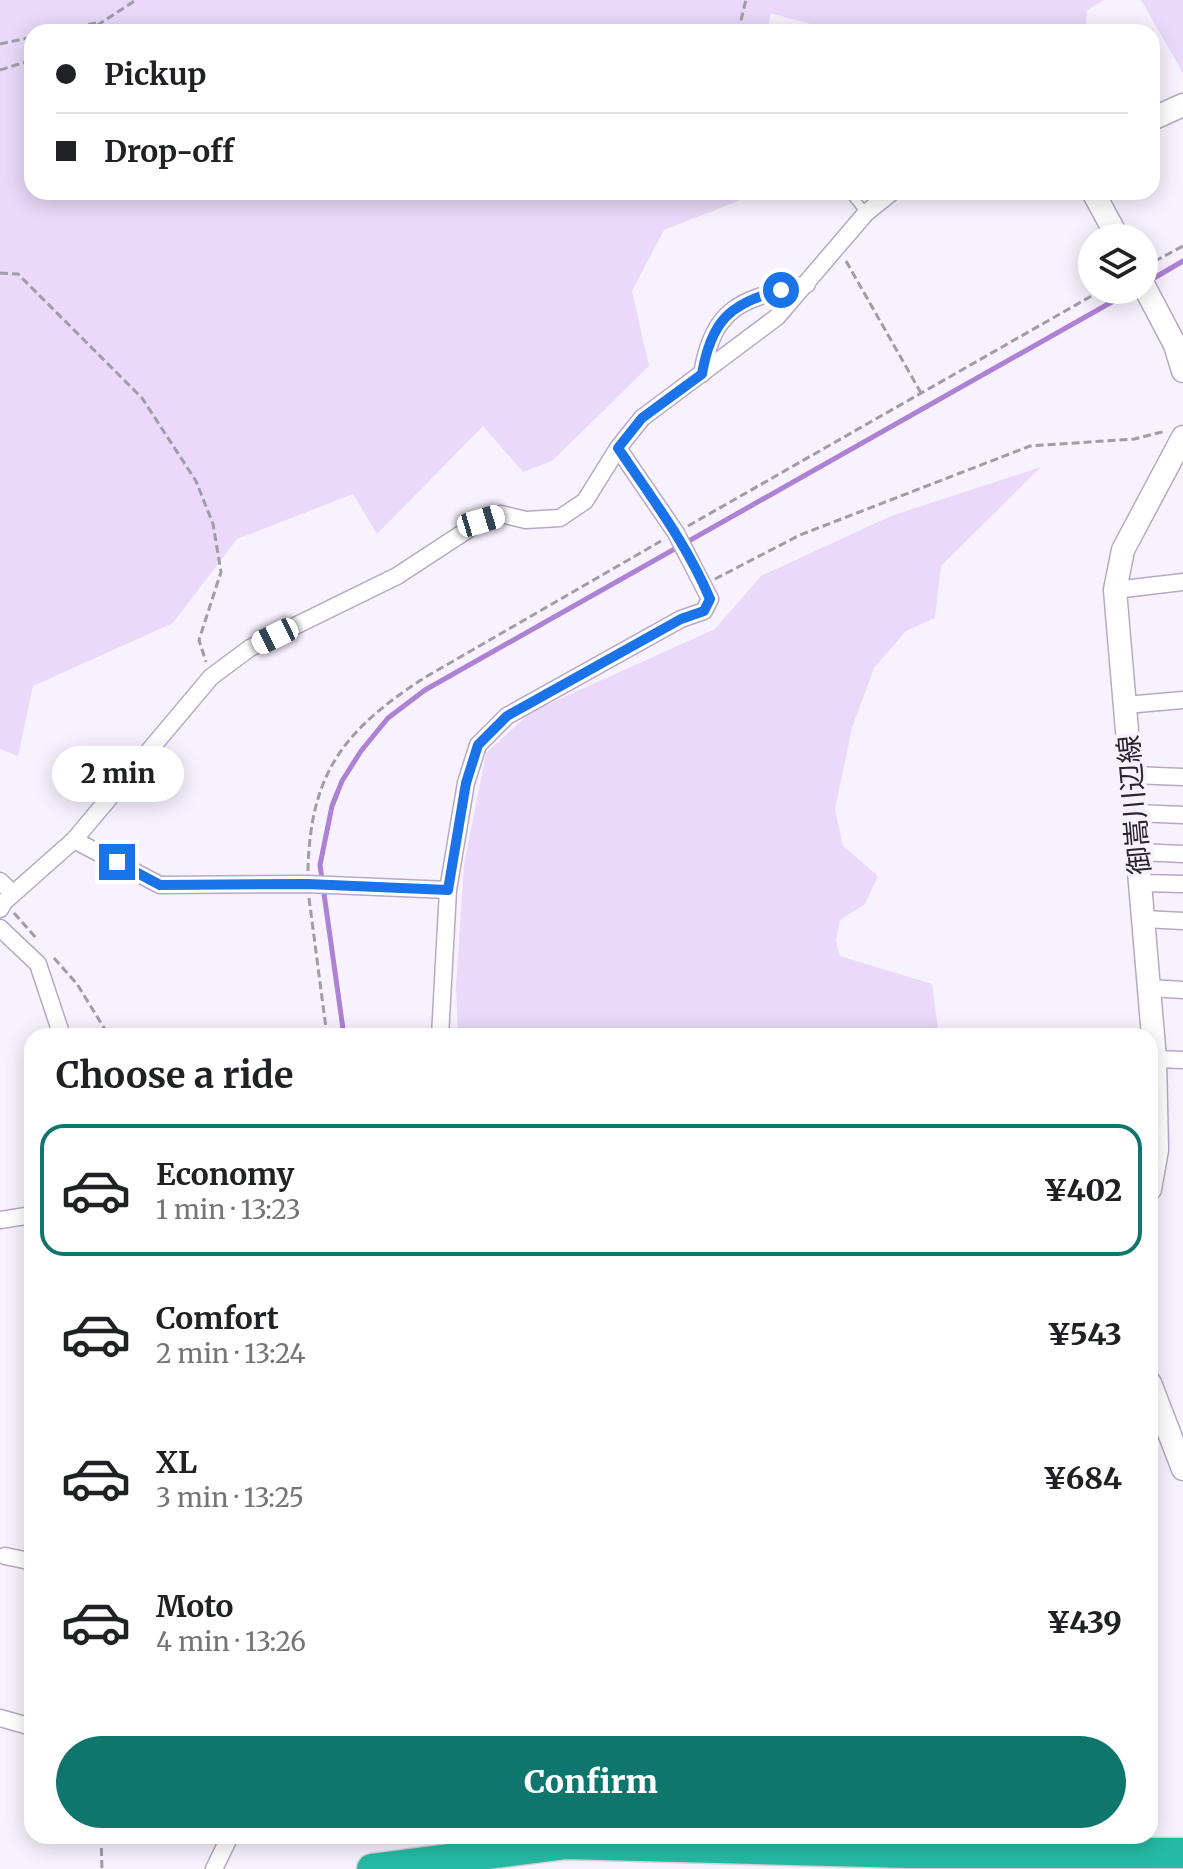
<!DOCTYPE html>
<html lang="en">
<head>
<meta charset="utf-8">
<style>
  :root { --surface:#fff; --page:#f2f2f2; --text:#202124; --muted:#757577; --line:#e0e0e0; --accent:#0f766e }
  body { margin:0; font-family:Merriweather,"Noto Sans JP",serif; background:var(--page); color:var(--text); height:100vh; display:flex; flex-direction:column; font-size:30px; white-space:nowrap }
  * { box-sizing:border-box; margin:0 }
  p { font-size:26px; color:var(--muted) }
  .icon { flex:none; width:44px; height:44px; fill:none; stroke:currentColor; stroke-width:2; stroke-linecap:round; stroke-linejoin:round }
  .map { position:relative; flex:1; overflow:hidden }
  .panel { position:absolute; left:24px; top:1028px; width:1134px; height:816px; display:flex; flex-direction:column; background:var(--surface); border-radius:24px; box-shadow:0 4px 20px #0003 }
  .panel>* { flex:none }
  .banner { position:absolute; left:24px; top:24px; width:1136px; height:176px; border-radius:24px; box-shadow:0 4px 20px #0003; display:grid; align-content:center; height:176px; padding:0 32px; background:var(--surface) }
  .controls { position:absolute; left:1078px; top:224px; display:grid; gap:16px }
  .controls a { display:grid; place-items:center; width:80px; height:80px; border-radius:50%; background:var(--surface); box-shadow:0 4px 20px #0003; font-size:40px }
  .end { position:absolute; width:36px; height:36px; margin:-18px; border:10px solid #1a73e8; background:#fff; box-shadow:0 0 0 4px #fff }
  .from { border-radius:50% }
  .bubble { position:absolute; height:56px; border-radius:28px; background:var(--surface); box-shadow:0 4px 20px #0003; font-size:26px; font-weight:800; line-height:56px; text-align:center }
  .car { position:absolute; width:24px; height:48px; margin:-24px -12px; border-radius:10px; box-shadow:0 0 6px 2px #0007; background:linear-gradient(#fff 24%,#345 0 40%,#fff 0 76%,#345 0 86%,#fff 0) }
  .banner b { display:flex; align-items:center; gap:28px; height:76px; font-size:30px }
  .banner b+b { border-top:2px solid var(--line) }
  .banner i { width:20px; height:20px; background:var(--text) }
  ul { padding:0; list-style:none }
  li { display:flex; align-items:center; gap:24px; height:132px; margin:0 16px 12px; padding:0 16px; border:4px solid transparent; border-radius:24px }
  li div { flex:1 }
  li b { display:block; font-size:30px }
  li em { font-style:normal; font-weight:800 }
  li.selected { border-color:var(--accent) }
  li>.icon { width:72px; height:72px; stroke-width:1.5 }
  h2 { padding:0 32px; font-size:36px; line-height:96px }
  .cta { display:flex; gap:16px; margin-top:auto; padding:16px 32px }
  .cta a { flex:1; height:92px; border-radius:48px; background:var(--accent); color:#fff; font-size:32px; font-weight:800; line-height:92px; text-align:center }
  .map>svg:first-child { display:block }
  .green { fill:#ead9fa }
  .lines { fill:none; stroke-linecap:round; stroke-linejoin:round }
  .stream { stroke:#ad81d4; stroke-width:5 }
  .lane-casing { stroke:#b7a9c6; stroke-width:11 }
  .street-casing { stroke:#b7a9c6; stroke-width:19 }
  .secondary-casing { stroke:#b7a9c6; stroke-width:25 }
  .highway-casing { stroke:#d4d3d5; stroke-width:33 }
  .path { stroke:#a19ca7; stroke-width:3; stroke-dasharray:8 4; stroke-linecap:butt }
  .lane { stroke:#fff; stroke-width:8 }
  .street { stroke:#fff; stroke-width:16 }
  .secondary { stroke:#fff; stroke-width:22 }
  .highway { stroke:#25baa5; stroke-width:30 }
  .route { stroke:#1a73e8; stroke-width:10 }
  .labels { text-anchor:middle; dominant-baseline:central; stroke-width:8; stroke-linejoin:round; paint-order:stroke }
  .street-label { font-size:28px; fill:#29242f; stroke:#f8f2fe }
</style>
</head>
<body>
<div class="map">
<svg width="1183" height="1869" viewBox="0 0 1183 1869">
  <rect width="100%" height="100%" fill="#f8f2fe"/>
  <path class="green" d="M 0,0 L 1104,0 L 1087,10 L 1085,32 L 839,32 L 771,13 L 767,32 L 32,32 L 32,192 L 761,192 L 664,230 L 632,291 L 649,366 L 552,461 L 523,472 L 483,426 L 377,534 L 353,494 L 237,539 L 173,623 L 33,686 L 18,756 L 0,749 Z
    M 1141,0 L 1183,0 L 1183,73 Z
    M 1041,467 L 941,566 L 935,618 L 906,631 L 874,668 L 852,728 L 835,809 L 843,846 L 878,876 L 865,904 L 840,920 L 836,941 L 840,956 L 932,984 L 939,1036 L 458,1036 L 456,987 L 464,865 L 486,753 L 531,712 L 715,629 L 761,576 L 891,516 Z"/>
  <g class="lines">
    <path class="stream" d="M 1149,281 L 1183,261
      M 344,1036 L 320,865 L 332,806 L 342,781 L 361,751 L 388,718 L 425,690 L 1133,290"/>
    <defs>
      <path id="lane" d="M 849,192 L 866,213"/>
      <path id="street" d="M 702,374 C 714,303 745,299 807,284
        M 1115,590 L 1183,582
        M 1126,705 L 1183,700
        M 1132,775 L 1183,777
        M 1135,813 L 1183,815
        M 74,840 L 160,885 L 307,884 L 448,890
        M 1138,852 L 1183,854
        M 0,881 L 13,894
        M 1141,883 L 1183,884
        M 0,909 L 4,902 L 74,840 L 211,677 L 250,648 L 397,576 L 481,521 L 501,514 L 526,520 L 560,518 L 585,501 L 618,448 L 642,418 L 777,317 L 866,213 L 892,192
        M 1144,919 L 1183,921
        M 0,928 L 38,964 L 62,1036
        M 1150,988 L 1183,990
        M 440,1036 L 448,890 L 466,783 L 478,745 L 507,716 L 681,619 L 704,611 L 710,599 L 676,533 L 618,448
        M 1155,1059 L 1183,1060
        M 0,1220 L 32,1215
        M 5,1556 L 24,1560 L 32,1557
        M 0,1718 L 32,1727
        M 214,1869 L 230,1836"/>
      <path id="secondary" d="M 1152,119 L 1183,105
        M 1093,192 L 1118,238
        M 1144,286 L 1175,345 L 1183,371
        M 1150,1189 L 1157,1150 L 1155,1059 L 1115,590 L 1123,550 L 1183,437
        M 1150,1383 L 1183,1469"/>
      <path id="highway" d="M 372,1869 L 565,1844 L 907,1853 L 1183,1853"/>
    </defs>
    <use href="#lane" class="lane-casing"/>
    <use href="#street" class="street-casing"/>
    <use href="#secondary" class="secondary-casing"/>
    <use href="#highway" class="highway-casing"/>
    <path class="path" d="M 53,32 L 100,22
      M 87,32 L 136,0
      M 738,32 L 746,0
      M 0,44 L 32,37
      M 0,70 L 32,60
      M 846,261 L 921,393
      M 1144,267 L 1183,246
      M 0,273 L 18,274 L 142,398 L 196,481 L 213,524 L 221,572 L 199,640 L 206,662
      M 688,526 L 1102,290
      M 715,579 L 800,535 L 1030,446 L 1134,439 L 1166,431
      M 308,871 C 310,773 344,730 424,678 L 661,541
      M 309,898 L 327,1036
      M 14,913 L 38,940
      M 54,958 L 77,984 L 109,1036
      M 101,1836 L 102,1869
      M 324,1836 L 324,1840"/>
    <use href="#lane" class="lane"/>
    <use href="#street" class="street"/>
    <use href="#secondary" class="secondary"/>
    <use href="#highway" class="highway"/>
  </g>
  <g class="lines">
    <path class="route" d="M 117,862 L 160,885 L 307,884 L 448,890 L 466,783 L 478,745 L 507,716 L 681,619 L 704,611 L 710,599 C 687,544 651,497 618,448 L 642,418 L 702,374 C 711,321 730,303 781,290"/>
  </g>
  <g class="labels">
    <g class="street-label">
      <text transform="translate(1134 805) rotate(-95)">御嵩川辺線</text>
    </g>
  </g>
</svg>
<div class="controls">
<a><svg class="icon" aria-label="layers" viewBox="0 0 24 24"><path d="M12 4l9 5-9 5-9-5zM3 14l9 5 9-5"/></svg></a>
</div>
<i class="end from" style="left:781px;top:290px"></i>
<i class="end" style="left:117px;top:862px"></i>
<div class="bubble" style="left:52px;top:746px;width:132px">2 min</div>
<i class="car" style="left:481px;top:521px;rotate:73deg"></i>
<i class="car" style="left:275px;top:636px;rotate:244deg"></i>
<div class="banner">
<b><i class="from"></i>Pickup</b>
<b><i></i>Drop-off</b>
</div>
<section class="panel">
<h2>Choose a ride</h2>
<ul>
<li class="selected"><svg class="icon" aria-label="car" viewBox="0 0 24 24"><path d="M5 17H2v-5l4-1 3-4h7l3 4 3 1v5h-3M9 17h6M6 11h13"/><circle cx="7" cy="17" r="2"/><circle cx="17" cy="17" r="2"/></svg><div><b>Economy</b><p>1 min · 13:23</p></div><em>¥402</em></li>
<li><svg class="icon" aria-label="car" viewBox="0 0 24 24"><path d="M5 17H2v-5l4-1 3-4h7l3 4 3 1v5h-3M9 17h6M6 11h13"/><circle cx="7" cy="17" r="2"/><circle cx="17" cy="17" r="2"/></svg><div><b>Comfort</b><p>2 min · 13:24</p></div><em>¥543</em></li>
<li><svg class="icon" aria-label="car" viewBox="0 0 24 24"><path d="M5 17H2v-5l4-1 3-4h7l3 4 3 1v5h-3M9 17h6M6 11h13"/><circle cx="7" cy="17" r="2"/><circle cx="17" cy="17" r="2"/></svg><div><b>XL</b><p>3 min · 13:25</p></div><em>¥684</em></li>
<li><svg class="icon" aria-label="car" viewBox="0 0 24 24"><path d="M5 17H2v-5l4-1 3-4h7l3 4 3 1v5h-3M9 17h6M6 11h13"/><circle cx="7" cy="17" r="2"/><circle cx="17" cy="17" r="2"/></svg><div><b>Moto</b><p>4 min · 13:26</p></div><em>¥439</em></li>
</ul>
<div class="cta"><a>Confirm</a></div>
</section>
</div>
</body>
</html>
